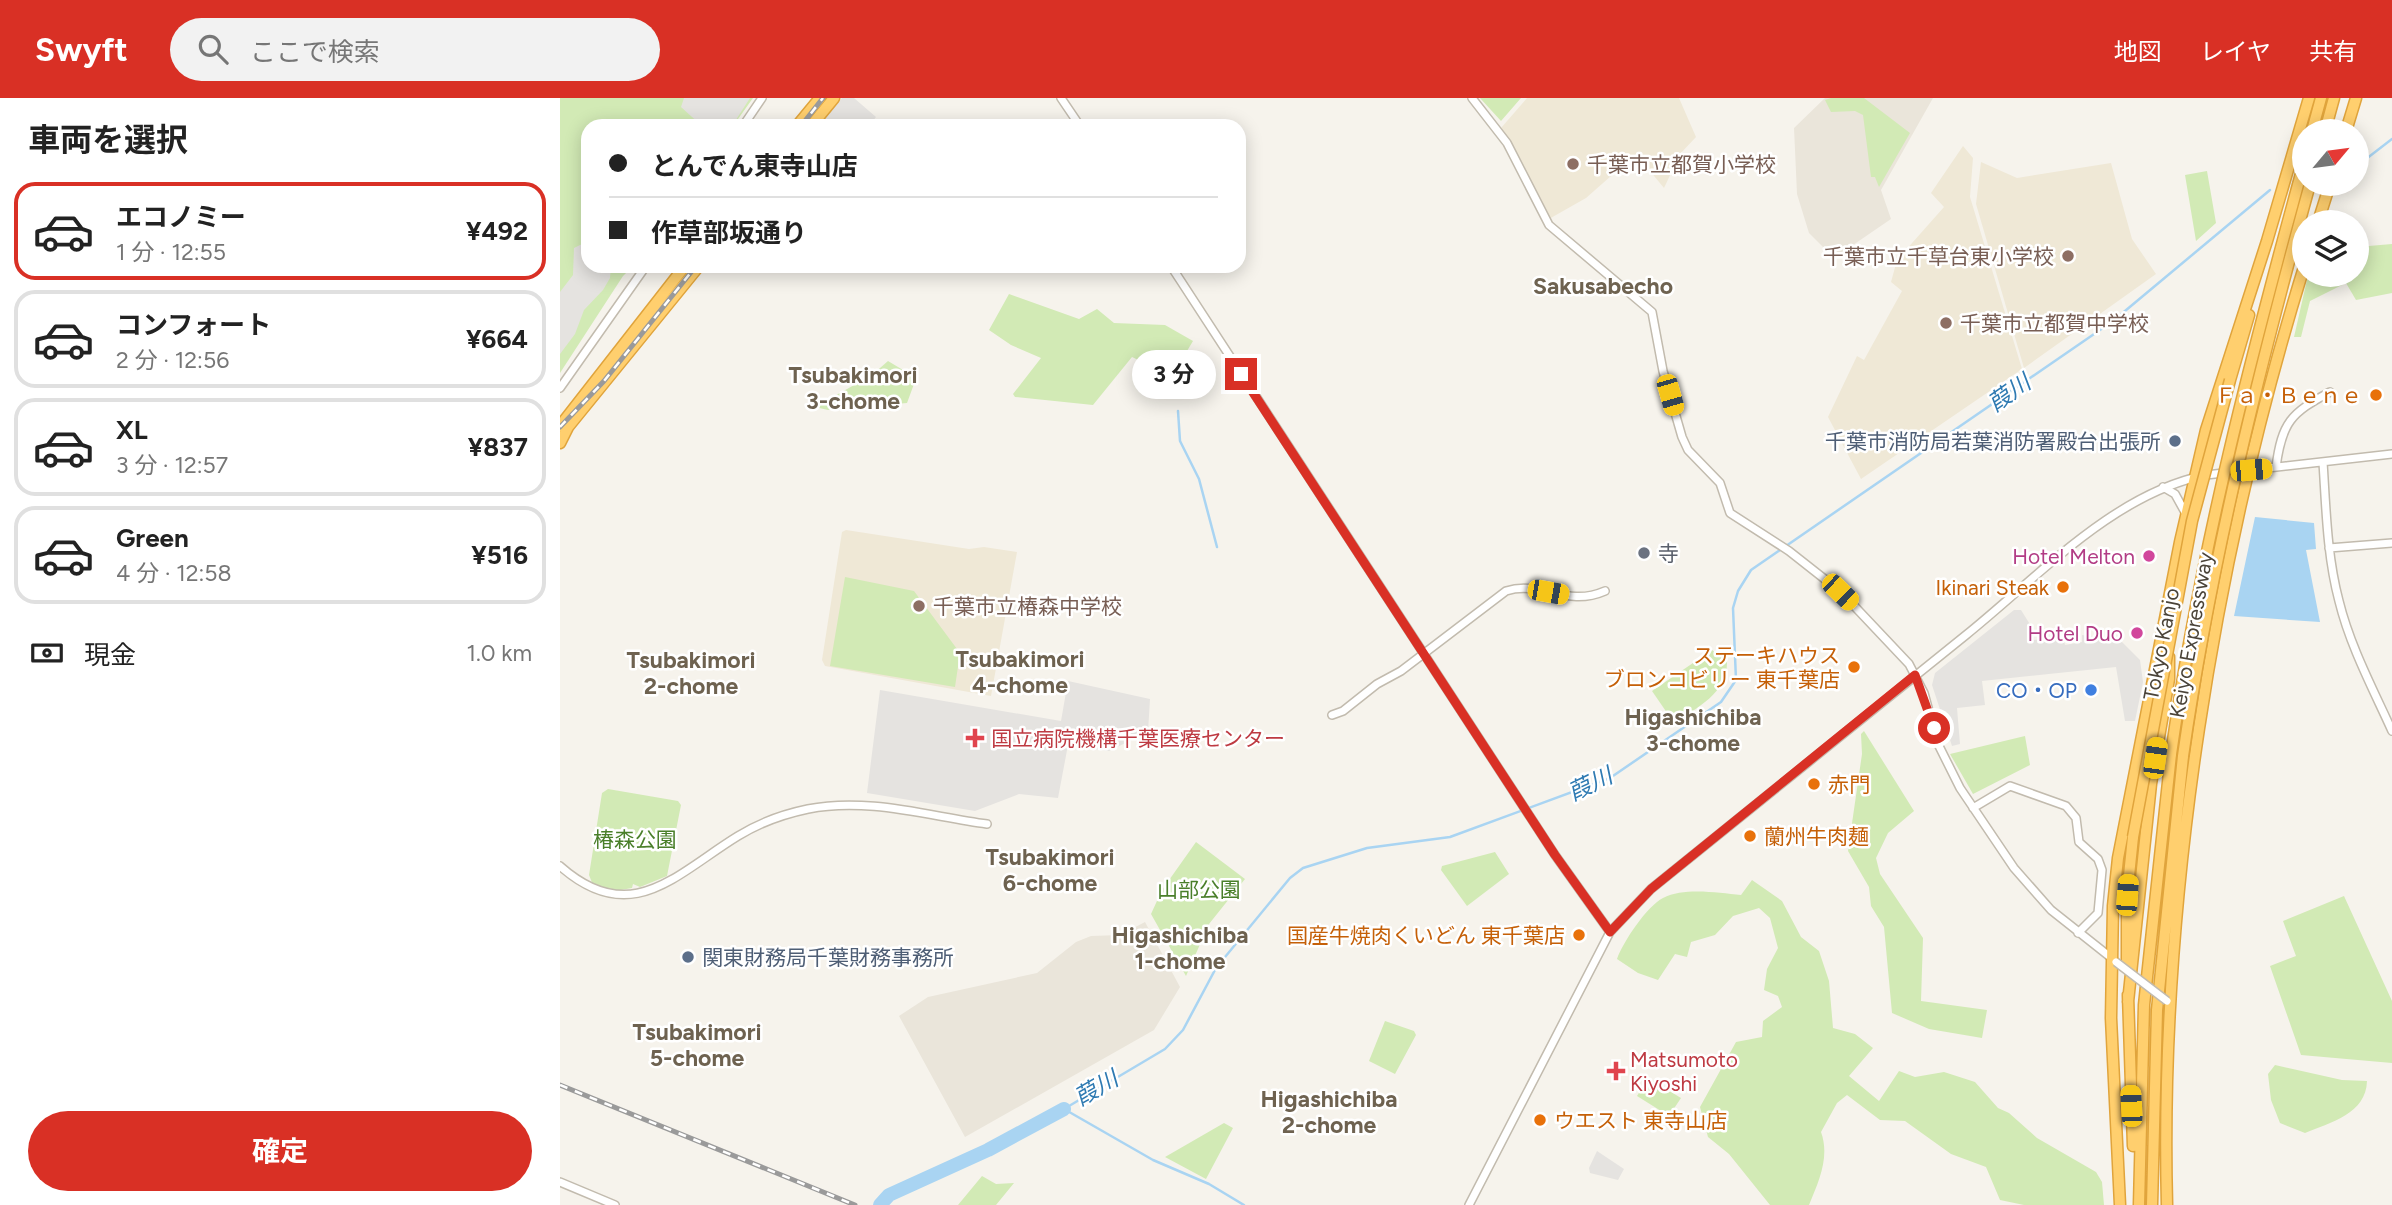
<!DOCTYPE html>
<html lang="ja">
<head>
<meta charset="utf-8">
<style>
  :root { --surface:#fff; --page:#f2f2f2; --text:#222; --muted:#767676; --line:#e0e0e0; --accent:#d93025 }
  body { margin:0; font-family:Figtree,"Noto Sans JP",sans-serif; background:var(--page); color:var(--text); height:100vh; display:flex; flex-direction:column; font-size:26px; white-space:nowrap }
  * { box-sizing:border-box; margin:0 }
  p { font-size:23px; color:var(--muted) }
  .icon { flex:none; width:38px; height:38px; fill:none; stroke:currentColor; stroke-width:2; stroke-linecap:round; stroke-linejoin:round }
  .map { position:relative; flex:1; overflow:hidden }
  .sheet { display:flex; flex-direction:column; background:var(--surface); width:560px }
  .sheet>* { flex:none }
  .guide { position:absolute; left:21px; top:21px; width:665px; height:154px; border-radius:21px; box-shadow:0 4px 18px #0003; display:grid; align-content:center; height:154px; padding:0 28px; background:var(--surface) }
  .needle { width:46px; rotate:61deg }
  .buttons { position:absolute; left:1732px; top:21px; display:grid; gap:14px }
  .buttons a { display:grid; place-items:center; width:77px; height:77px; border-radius:50%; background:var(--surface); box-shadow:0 4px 18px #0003; font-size:35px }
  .end { position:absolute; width:32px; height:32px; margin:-16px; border:9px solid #d93025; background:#fff; box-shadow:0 0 0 4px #fff }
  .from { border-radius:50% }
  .bubble { position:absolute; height:49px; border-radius:24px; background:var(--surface); box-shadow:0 4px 18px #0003; font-size:23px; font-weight:700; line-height:49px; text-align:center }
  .car { position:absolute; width:21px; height:42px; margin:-21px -10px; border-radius:9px; box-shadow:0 0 5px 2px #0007; background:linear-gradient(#f5c518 24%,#345 0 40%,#f5c518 0 76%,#345 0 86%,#f5c518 0) }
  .guide b { display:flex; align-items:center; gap:24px; height:66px; font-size:26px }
  .guide b+b { border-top:2px solid var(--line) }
  .guide i { width:18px; height:18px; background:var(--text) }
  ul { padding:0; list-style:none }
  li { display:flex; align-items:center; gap:21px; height:98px; margin:0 14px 10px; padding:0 14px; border:4px solid var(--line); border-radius:21px }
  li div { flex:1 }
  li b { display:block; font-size:26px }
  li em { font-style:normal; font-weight:700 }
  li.on { border-color:var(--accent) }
  li>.icon { width:63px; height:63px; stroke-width:1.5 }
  h2 { padding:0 28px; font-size:32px; line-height:84px }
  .pay { display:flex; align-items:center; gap:18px; height:77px; padding:0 28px; font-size:26px }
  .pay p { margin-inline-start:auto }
  .button { display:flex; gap:14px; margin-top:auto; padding:14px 28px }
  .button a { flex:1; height:80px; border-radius:42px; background:var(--accent); color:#fff; font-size:28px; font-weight:700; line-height:80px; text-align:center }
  header { display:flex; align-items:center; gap:42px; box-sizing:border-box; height:98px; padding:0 35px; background:var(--accent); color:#fff }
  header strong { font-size:33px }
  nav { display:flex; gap:38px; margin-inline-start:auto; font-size:24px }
  .search { width:490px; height:63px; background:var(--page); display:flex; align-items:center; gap:18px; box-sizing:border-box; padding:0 24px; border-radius:38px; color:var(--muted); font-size:26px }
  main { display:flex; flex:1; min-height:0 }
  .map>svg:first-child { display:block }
  .residential { fill:#eae5da }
  .education { fill:#efe8d6 }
  .green { fill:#d2eab5 }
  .parking { fill:#e5e3e0 }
  .water { fill:#a9d4f2 }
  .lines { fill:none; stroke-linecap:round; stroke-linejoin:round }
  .stream { stroke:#a9d4f2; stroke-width:2.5 }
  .river { stroke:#a9d4f2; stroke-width:14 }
  .minor-casing { stroke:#c2bbae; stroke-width:10 }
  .highway-casing { stroke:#e0a43c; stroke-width:13 }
  .minor { stroke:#fff; stroke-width:7 }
  .highway { stroke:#ffcf6e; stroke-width:10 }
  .rail-casing { stroke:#9a9a9a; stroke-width:5 }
  .rail { stroke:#fff; stroke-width:2.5; stroke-dasharray:8; stroke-linecap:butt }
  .minor-bridge-casing { stroke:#c2bbae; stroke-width:10; stroke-linecap:butt }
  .highway-bridge-casing { stroke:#e0a43c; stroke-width:13; stroke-linecap:butt }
  .minor-bridge { stroke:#fff; stroke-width:7 }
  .highway-bridge { stroke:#ffcf6e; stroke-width:10 }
  .route { stroke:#d93025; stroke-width:9 }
  .education-dot { fill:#8d6e63; stroke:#fff; stroke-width:2.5 }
  .food-dot { fill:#e8710a; stroke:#fff; stroke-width:2.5 }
  .service-dot { fill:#5c6f8a; stroke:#fff; stroke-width:2.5 }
  .worship-dot { fill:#6b7280; stroke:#fff; stroke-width:2.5 }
  .hotel-dot { fill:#d1479c; stroke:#fff; stroke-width:2.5 }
  .shop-dot { fill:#3f7fe0; stroke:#fff; stroke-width:2.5 }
  .health-dot { fill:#e0444e; stroke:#fff; stroke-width:2.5 }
  .labels { text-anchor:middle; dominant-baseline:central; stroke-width:5; stroke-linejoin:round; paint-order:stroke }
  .education-label { font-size:21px; fill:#785e54; stroke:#fff; text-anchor:start }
  .food-label { font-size:21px; fill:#c56008; stroke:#fff; text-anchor:end }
  .service-label { font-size:21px; fill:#4e5e75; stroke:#fff; text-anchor:end }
  .worship-label { font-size:21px; fill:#5b616d; stroke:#fff; text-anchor:start }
  .hotel-label { font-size:21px; fill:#b23c85; stroke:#fff; text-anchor:end }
  .street-label { font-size:21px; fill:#4b4439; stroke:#fff }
  .shop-label { font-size:21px; fill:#366cbe; stroke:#fff; text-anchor:end }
  .health-label { font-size:21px; fill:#be3a42; stroke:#fff; text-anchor:start }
  .park-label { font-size:21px; fill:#4a7f2a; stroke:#fff }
  .neighbourhood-label { font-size:23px; font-weight:bold; fill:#6e6250; stroke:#fff }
  .water-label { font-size:23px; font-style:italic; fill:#2e7ab2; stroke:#fff }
</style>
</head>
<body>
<header>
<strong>Swyft</strong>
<div class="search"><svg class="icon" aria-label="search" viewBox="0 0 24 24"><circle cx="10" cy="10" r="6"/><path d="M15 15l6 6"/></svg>ここで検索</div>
<nav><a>地図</a><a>レイヤ</a><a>共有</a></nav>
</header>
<main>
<section class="sheet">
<h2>車両を選択</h2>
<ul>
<li class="on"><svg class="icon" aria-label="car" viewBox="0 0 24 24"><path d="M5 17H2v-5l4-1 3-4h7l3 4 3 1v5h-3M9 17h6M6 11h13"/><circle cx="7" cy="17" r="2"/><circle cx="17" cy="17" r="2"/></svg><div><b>エコノミー</b><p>1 分 · 12:55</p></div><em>¥492</em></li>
<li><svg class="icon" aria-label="car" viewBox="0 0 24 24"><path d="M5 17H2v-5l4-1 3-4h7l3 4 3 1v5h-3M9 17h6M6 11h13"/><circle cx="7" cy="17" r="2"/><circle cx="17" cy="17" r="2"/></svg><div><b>コンフォート</b><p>2 分 · 12:56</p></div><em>¥664</em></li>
<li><svg class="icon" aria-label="car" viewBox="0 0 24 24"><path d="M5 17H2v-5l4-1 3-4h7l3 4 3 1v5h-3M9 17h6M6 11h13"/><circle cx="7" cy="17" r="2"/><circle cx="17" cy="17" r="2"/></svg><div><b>XL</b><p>3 分 · 12:57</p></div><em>¥837</em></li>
<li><svg class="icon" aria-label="car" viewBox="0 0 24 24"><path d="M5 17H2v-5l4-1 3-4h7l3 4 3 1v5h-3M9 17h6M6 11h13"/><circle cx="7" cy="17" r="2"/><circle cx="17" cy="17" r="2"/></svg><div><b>Green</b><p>4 分 · 12:58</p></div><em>¥516</em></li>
</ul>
<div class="pay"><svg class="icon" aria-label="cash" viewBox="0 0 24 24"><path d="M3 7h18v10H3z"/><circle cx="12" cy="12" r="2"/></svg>現金<p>1.0 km</p></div>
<div class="button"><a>確定</a></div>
</section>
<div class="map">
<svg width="1832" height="1107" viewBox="0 0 1832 1107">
  <rect width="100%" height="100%" fill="#f6f3ec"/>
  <path class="residential" d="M 1265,0 L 1373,0 L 1321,92 L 1331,121 L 1274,160 L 1249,135 L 1237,96 L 1234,30 Z
    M 585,824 L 620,889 L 594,932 L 405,1039 L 339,918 L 368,899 L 477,875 L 516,844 L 531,838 L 560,837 Z"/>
  <path class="education" d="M 967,0 L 1119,0 L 1136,39 L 1120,56 L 1104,90 L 1076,56 L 1026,100 L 989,121 L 941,30 Z
    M 1403,48 L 1413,60 L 1410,99 L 1462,271 L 1301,381 L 1268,319 L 1297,258 L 1304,262 L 1342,193 L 1331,184 L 1337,162 L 1384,109 L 1371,95 Z
    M 1421,64 L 1457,80 L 1551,65 L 1572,141 L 1596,176 L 1464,270 L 1416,106 Z
    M 286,432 L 409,451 L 424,449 L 457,454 L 431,598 L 265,568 L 262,562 L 282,434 Z"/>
  <path class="green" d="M 0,0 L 193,0 L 173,28 L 28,28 L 28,168 L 73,168 L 63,178 L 0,275 Z
    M 920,0 L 961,0 L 941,23 Z
    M 1271,0 L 1304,0 L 1350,35 L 1319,89 L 1315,79 L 1311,79 L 1303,17 L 1295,13 L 1271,14 L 1265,2 Z
    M 1647,73 L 1656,125 L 1636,143 L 1625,77 Z
    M 1832,146 L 1832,195 L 1796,202 L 1786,185 L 1750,203 L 1741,239 L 1734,239 L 1747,182 L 1754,177 L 1797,177 L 1797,149 Z
    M 449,196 L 519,221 L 537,211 L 554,225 L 605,227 L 633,243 L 612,278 L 572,259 L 533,307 L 455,299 L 453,296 L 481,260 L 451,247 L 429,232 Z
    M 328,263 L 353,278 L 354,286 L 347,305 L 268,312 L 255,309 L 312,277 Z
    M 285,479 L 354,493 L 400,555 L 395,589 L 270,568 Z
    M 1152,552 L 1167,563 C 1168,595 1138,609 1114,625 L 1092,593 Z
    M 1304,633 L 1354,713 L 1328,735 L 1316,760 L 1320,776 L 1363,840 L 1361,903 L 1427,912 L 1422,940 L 1369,931 L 1332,915 L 1324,829 L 1311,808 L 1309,789 L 1288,753 L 1302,656 L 1301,636 Z
    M 1465,638 L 1470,667 L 1413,696 L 1390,656 Z
    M 48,691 L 118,703 L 121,707 L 107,778 L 80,789 L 73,786 L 72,790 L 55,793 L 33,787 L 29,777 L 42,695 Z
    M 636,744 L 685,781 L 649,826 L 626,878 L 591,816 L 602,792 Z
    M 935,754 L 949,776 L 907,808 L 881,772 L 882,768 Z
    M 1192,782 L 1222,803 L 1241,839 L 1259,853 L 1269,883 L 1273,930 L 1295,936 L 1313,950 L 1289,978 L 1319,1003 L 1339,973 L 1355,979 L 1384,974 L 1415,984 L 1438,1010 L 1449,1015 L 1477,1040 L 1536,1074 L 1542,1084 L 1544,1107 L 1464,1107 L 1440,1102 L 1426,1069 L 1391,1056 L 1345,1023 L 1320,1022 L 1287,997 L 1277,1005 L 1261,1034 C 1270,1059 1259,1083 1249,1107 L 1210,1107 L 1169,1056 L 1148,1039 L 1140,1009 L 1176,944 L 1202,939 L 1203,923 L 1222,909 L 1218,898 L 1204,892 L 1207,871 L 1218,850 L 1210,820 L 1199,810 L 1173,818 L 1155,837 L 1131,844 L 1127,859 L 1115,856 L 1098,882 L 1078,875 L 1057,861 C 1063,844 1087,808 1103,800 C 1125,789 1158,795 1181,797 Z
    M 1784,798 L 1832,903 L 1832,965 L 1741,957 L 1710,868 L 1736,858 L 1723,823 Z
    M 825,923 L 854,933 L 856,937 L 835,976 L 809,963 Z
    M 1715,967 L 1782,982 L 1807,983 C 1806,1016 1771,1024 1745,1035 L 1720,1025 L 1711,1002 L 1708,976 Z
    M 1088,980 L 1121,1000 L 1109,1018 L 1077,998 Z
    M 664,1025 L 673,1030 L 646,1081 L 605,1059 Z
    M 422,1078 L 436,1086 L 454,1085 L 436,1107 L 398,1107 Z"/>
  <path class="parking" d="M 124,0 L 190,0 L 172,28 L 142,28 L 121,9 Z
    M 282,0 L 294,0 L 316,19 L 309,28 L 259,28 Z
    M 28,143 L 28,168 L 51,168 L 50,180 L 43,192 L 24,212 L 15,236 L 0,256 L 0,194 L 13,177 L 14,150 Z
    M 1454,512 L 1461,512 L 1471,528 L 1474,542 L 1503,539 L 1505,547 L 1522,544 L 1522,537 L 1561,543 L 1580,562 L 1583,584 L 1575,623 L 1565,623 L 1556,569 L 1422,583 L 1425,607 L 1397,610 L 1400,646 L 1392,648 L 1372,587 L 1375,575 Z
    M 508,583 L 590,601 L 588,634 L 549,653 L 508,647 L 498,700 L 459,696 L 415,713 L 307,695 L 320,592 L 501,623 Z
    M 1037,1053 L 1064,1071 L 1058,1082 L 1030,1075 L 1029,1070 Z"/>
  <path class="water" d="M 1695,419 L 1754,425 L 1756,451 L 1746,452 L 1760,524 L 1674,518 Z"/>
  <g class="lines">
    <path class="stream" d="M 1797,68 L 1832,41
      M 618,313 L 620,343 L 639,381 L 657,449
      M 684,1107 L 649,1086 L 593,1062 L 504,1011 L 605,951 L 623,932 L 656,870 L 730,780 L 743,770 L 807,750 L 890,739 L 1050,680 L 1161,604 L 1176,582 L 1173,510 L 1178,493 L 1191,472 L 1553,223 L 1710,92"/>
    <path class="river" d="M 320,1107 L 329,1097 L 428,1052 L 504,1011"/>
    <defs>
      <path id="minor" d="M 501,0 L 520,28
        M 912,0 L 947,45 L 989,127 L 1092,214 L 1103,273 L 1122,339 L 1128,352 L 1160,385 L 1170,415 L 1229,453 L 1281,494 L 1349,566 L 1364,595 L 1378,646 L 1400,690 L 1454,770 L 1491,812 L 1554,862
        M 183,28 L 202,0
        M 611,168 L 995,757 L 1050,834
        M 0,290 L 86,168
        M 1763,364 C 1766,410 1767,458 1779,503 C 1790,548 1813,591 1832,633
        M 1716,369 C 1722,324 1731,315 1770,294
        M 1603,389 L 1615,396 L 1626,416
        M 1769,450 L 1832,445
        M 772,617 L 783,613 L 817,586 L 841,573 L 946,493 C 982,482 1006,510 1045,493
        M 1413,710 L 1450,688 L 1506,708 L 1516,720 L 1519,744 L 1538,761 L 1542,772 L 1538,815 L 1518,835
        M 0,768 C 71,831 116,776 178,738 C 199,725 224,716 248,711 C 307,699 368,718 427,726
        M 0,1084 L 55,1107
        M 909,1107 L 1050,834 L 1091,791 C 1196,706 1301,622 1406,537 C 1477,480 1554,395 1646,377 L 1832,356"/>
      <path id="highway" d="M 237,28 L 260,0
        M 251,28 L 274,0
        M 1752,33 L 1761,0
        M 1765,33 L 1774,0
        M 1786,33 L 1796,0
        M 1758,124 L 1770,86
        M 1670,282 L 1689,217
        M 0,328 L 125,168
        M 0,345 L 8,329 L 139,168
        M 1567,863 L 1567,797 L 1573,739
        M 1568,897 L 1573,1048
        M 1568,904 L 1591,686 L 1609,581 L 1609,559
        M 1560,1107 L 1551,920 L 1553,808 L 1558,760 L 1620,444 L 1646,332 L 1707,143 L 1749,0
        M 1579,1107 L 1584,907 L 1611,656
        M 1592,1107 L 1597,912 L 1623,658
        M 1607,1107 C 1599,801 1654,458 1745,166"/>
    </defs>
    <use href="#minor" class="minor-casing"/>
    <use href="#highway" class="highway-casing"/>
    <use href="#minor" class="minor"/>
    <use href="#highway" class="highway"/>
    <defs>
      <path id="rail" d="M 241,28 L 263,0
        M 0,329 L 44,283 L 136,168
        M 0,987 L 295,1107"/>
    </defs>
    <use href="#rail" class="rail-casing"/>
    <use href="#rail" class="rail"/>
    <defs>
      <path id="minor-bridge" d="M 1556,864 L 1607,903"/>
      <path id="highway-bridge" d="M 1611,656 C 1640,453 1691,258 1745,61
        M 1623,658 C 1651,464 1698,275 1750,86
        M 1573,739 L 1632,423 L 1670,282"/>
    </defs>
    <use href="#minor-bridge" class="minor-bridge-casing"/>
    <use href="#highway-bridge" class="highway-bridge-casing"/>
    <use href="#minor-bridge" class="minor-bridge"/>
    <use href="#highway-bridge" class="highway-bridge"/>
  </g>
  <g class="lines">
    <path class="route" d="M 681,276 L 995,757 L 1050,834 L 1091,791 L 1355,577 L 1374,630"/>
  </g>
  <g class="education-dot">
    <circle cx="1013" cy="66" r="7"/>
    <circle cx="1508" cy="158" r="7"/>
    <circle cx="1386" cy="225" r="7"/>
    <circle cx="359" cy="508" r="7"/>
  </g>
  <g class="food-dot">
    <circle cx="1816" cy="297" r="7"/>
    <circle cx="1503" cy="489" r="7"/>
    <circle cx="1294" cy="569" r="7"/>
    <circle cx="1254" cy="686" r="7"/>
    <circle cx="1190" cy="738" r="7"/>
    <circle cx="1019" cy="837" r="7"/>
    <circle cx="980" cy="1022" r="7"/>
  </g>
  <g class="service-dot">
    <circle cx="1615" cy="343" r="7"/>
    <circle cx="128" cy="859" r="7"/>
  </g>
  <circle class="worship-dot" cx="1084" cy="455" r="7"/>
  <g class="hotel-dot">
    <circle cx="1589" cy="458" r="7"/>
    <circle cx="1577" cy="535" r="7"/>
  </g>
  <circle class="shop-dot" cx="1531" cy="592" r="7"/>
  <g class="health-dot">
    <path d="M411.5 629.5h7v7h7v7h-7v7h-7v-7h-7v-7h7z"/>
    <path d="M1052.5 962.5h7v7h7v7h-7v7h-7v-7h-7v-7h7z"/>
  </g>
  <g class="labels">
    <g class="education-label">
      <text x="1027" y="66">千葉市立都賀小学校</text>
      <text x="1494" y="158" text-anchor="end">千葉市立千草台東小学校</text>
      <text x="1400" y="225">千葉市立都賀中学校</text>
      <text x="373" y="508">千葉市立椿森中学校</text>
    </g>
    <g class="food-label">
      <text x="1802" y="297">Ｆａ・Ｂｅｎｅ</text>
      <text x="1489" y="489">Ikinari Steak</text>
      <text x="1280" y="557">ステーキハウス<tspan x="1280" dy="24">ブロンコビリー 東千葉店</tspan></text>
      <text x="1268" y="686" text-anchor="start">赤門</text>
      <text x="1204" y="738" text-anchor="start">蘭州牛肉麺</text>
      <text x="1005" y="837">国産牛焼肉くいどん 東千葉店</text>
      <text x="994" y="1022" text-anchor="start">ウエスト 東寺山店</text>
    </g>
    <g class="service-label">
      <text x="1601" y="343">千葉市消防局若葉消防署殿台出張所</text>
      <text x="142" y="859" text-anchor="start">関東財務局千葉財務事務所</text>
    </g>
    <g class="worship-label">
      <text x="1098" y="455">寺</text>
    </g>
    <g class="hotel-label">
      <text x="1575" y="458">Hotel Melton</text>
      <text x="1563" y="535">Hotel Duo</text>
    </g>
    <g class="street-label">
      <text transform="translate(1631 537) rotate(-80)">Keiyo Expressway</text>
      <text transform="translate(1601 546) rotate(-79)">Tokyo Kanjo</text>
    </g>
    <g class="shop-label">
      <text x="1517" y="592">CO・OP</text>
    </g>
    <g class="health-label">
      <text x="431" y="640">国立病院機構千葉医療センター</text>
      <text x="1070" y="961">Matsumoto<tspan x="1070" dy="24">Kiyoshi</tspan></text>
    </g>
    <g class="park-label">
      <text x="75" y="741">椿森公園</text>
      <text x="639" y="791">山部公園</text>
    </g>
    <g class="neighbourhood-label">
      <text x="1043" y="188">Sakusabecho</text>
      <text x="293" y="277">Tsubakimori<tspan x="293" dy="26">3-chome</tspan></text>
      <text x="460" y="561">Tsubakimori<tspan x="460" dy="26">4-chome</tspan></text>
      <text x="131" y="562">Tsubakimori<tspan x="131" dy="26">2-chome</tspan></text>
      <text x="1133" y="619">Higashichiba<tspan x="1133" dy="26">3-chome</tspan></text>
      <text x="490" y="759">Tsubakimori<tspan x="490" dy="26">6-chome</tspan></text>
      <text x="620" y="837">Higashichiba<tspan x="620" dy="26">1-chome</tspan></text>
      <text x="137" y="934">Tsubakimori<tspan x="137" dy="26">5-chome</tspan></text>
      <text x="769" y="1001">Higashichiba<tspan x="769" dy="26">2-chome</tspan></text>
    </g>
    <g class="water-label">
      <text transform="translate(1449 295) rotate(-35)">葭川</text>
      <text transform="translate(1030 686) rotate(-26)">葭川</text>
      <text transform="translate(536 990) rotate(-30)">葭川</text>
    </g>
  </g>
</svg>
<div class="buttons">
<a><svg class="needle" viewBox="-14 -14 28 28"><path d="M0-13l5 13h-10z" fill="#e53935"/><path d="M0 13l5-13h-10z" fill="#767676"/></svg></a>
<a><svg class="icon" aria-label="layers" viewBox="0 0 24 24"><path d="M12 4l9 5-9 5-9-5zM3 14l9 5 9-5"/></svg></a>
</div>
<i class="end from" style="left:1374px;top:630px"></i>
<i class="end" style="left:681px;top:276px"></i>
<div class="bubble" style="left:572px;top:252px;width:84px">3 分</div>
<i class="car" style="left:1110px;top:297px;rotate:164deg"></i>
<i class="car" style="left:1691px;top:372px;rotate:85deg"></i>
<i class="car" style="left:988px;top:494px;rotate:100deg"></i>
<i class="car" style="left:1280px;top:494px;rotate:134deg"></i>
<i class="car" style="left:1595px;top:660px;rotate:8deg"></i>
<i class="car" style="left:1567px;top:797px;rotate:4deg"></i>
<i class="car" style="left:1571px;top:1008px;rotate:357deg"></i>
<div class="guide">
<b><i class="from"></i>とんでん東寺山店</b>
<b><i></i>作草部坂通り</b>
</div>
</div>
</main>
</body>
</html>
